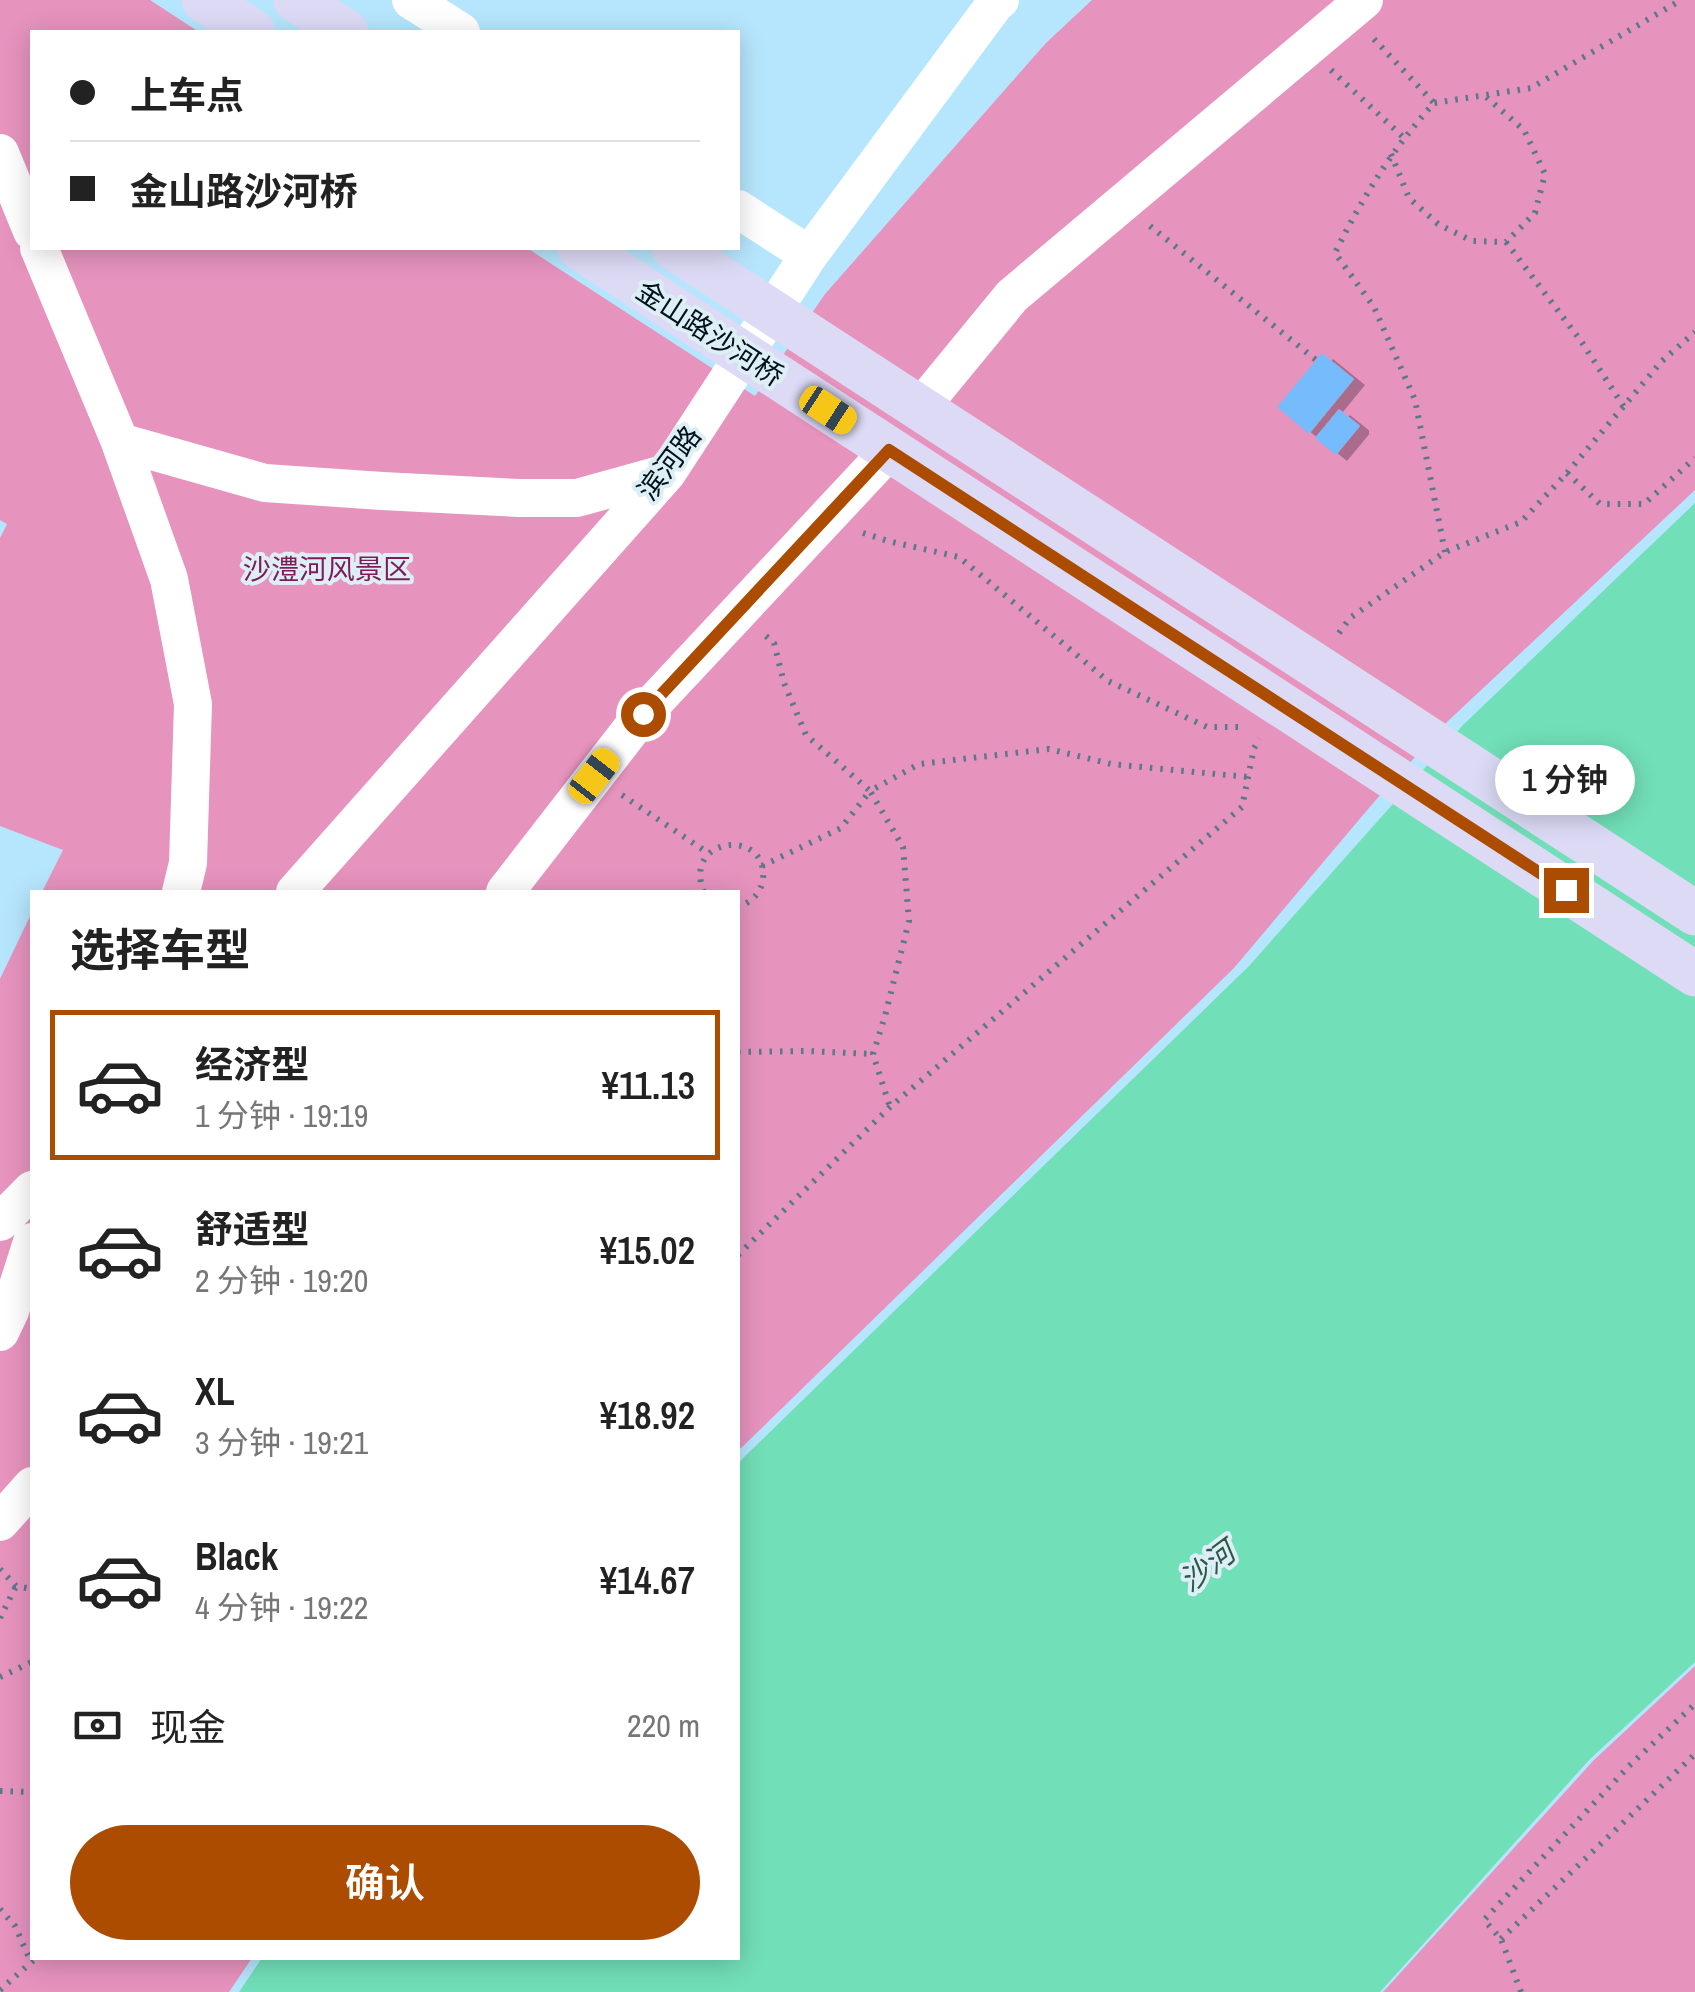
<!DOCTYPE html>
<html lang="zh">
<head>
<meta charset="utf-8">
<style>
  :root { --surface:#fff; --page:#f6f6f6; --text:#222; --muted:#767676; --line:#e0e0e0; --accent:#ac4c01 }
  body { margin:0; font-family:"Archivo Narrow","Noto Sans SC",sans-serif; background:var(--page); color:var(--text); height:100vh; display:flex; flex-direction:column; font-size:38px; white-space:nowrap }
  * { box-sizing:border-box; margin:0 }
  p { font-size:32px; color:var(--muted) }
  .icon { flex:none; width:55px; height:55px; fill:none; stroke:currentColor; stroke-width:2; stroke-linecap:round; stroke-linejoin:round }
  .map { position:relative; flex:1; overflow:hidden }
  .sheet { position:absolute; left:30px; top:890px; width:710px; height:1070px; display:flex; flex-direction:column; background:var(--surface); border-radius:0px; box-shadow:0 5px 25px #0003 }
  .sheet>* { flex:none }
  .banner { position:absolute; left:30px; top:30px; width:710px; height:220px; border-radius:0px; box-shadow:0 5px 25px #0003; display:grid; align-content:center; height:220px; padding:0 40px; background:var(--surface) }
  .end { position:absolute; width:45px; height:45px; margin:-22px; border:12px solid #ac4c01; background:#fff; box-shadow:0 0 0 5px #fff }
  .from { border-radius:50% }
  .bubble { position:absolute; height:70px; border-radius:35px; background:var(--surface); box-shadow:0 5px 25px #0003; font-size:32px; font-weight:600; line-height:70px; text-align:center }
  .car { position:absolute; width:30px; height:60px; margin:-30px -15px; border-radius:12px; box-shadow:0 0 8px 2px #0007; background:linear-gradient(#f5c518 24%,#345 0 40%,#f5c518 0 76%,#345 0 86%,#f5c518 0) }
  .banner b { display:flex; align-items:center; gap:35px; height:95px; font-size:38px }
  .banner b+b { border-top:2px solid var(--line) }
  .banner i { width:25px; height:25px; background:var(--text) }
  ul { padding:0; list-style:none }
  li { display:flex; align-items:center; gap:30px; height:150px; margin:0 20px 15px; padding:0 20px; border:5px solid transparent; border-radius:0px }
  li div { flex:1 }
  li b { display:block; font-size:38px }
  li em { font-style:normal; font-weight:600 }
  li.current { border-color:var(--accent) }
  li>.icon { width:90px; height:90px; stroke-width:1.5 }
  h2 { padding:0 40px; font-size:45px; line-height:120px }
  .pay { display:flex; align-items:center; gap:25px; height:110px; padding:0 40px; font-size:38px }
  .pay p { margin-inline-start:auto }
  .action { display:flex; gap:20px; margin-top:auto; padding:20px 40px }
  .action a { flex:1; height:115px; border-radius:60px; background:var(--accent); color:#fff; font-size:40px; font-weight:600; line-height:115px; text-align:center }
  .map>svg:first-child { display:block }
  .green { fill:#e693be }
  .water { fill:#71dfb8 }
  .building { fill:#76bbfb; filter:url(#shadow) }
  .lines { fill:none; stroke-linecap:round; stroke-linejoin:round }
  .path { stroke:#587989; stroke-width:6; stroke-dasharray:2.5 8; stroke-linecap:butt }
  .minor { stroke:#fff; stroke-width:38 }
  .major { stroke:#dcdaf5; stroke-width:45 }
  .route { stroke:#ac4c01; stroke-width:12 }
  .labels { text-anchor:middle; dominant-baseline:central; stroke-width:8; stroke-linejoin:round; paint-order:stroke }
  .street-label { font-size:28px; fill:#00121c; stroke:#deeef5 }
  .park-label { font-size:28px; fill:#7d1a57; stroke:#deeef5 }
  .water-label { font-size:30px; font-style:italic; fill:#2b5949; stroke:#deeef5 }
</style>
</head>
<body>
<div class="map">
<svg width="1695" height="1992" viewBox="0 0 1695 1992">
  <defs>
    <filter id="shadow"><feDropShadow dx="11" dy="6" stdDeviation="0" flood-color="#0004"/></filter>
  </defs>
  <rect width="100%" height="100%" fill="#b6e6fd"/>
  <path class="green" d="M 0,0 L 150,0 L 199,32 L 32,32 L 32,248 L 527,248 L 755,396 L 825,294 L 1046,43 L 1092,0 L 1695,0 L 1695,490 L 1448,721 L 1374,802 L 1234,968 L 738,1451 L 738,892 L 42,892 L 63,850 L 0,826 L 0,538 L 7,524 L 0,520 Z
    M 32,912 L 32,1958 L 252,1958 L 229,1992 L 0,1992 L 0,979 Z
    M 1695,1666 L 1695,1992 L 1383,1992 L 1594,1760 Z"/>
  <path class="water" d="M 1695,503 L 1695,1662 L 1590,1759 L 1380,1992 L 239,1992 L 262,1958 L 738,1958 L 738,1463 L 1249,966 L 1463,725 Z"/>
  <path class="building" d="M 1322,353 L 1354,379 L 1309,434 L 1277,407 Z
    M 1339,409 L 1360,426 L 1336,455 L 1315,438 Z"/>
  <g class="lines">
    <path class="path" d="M 1374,39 L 1434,103
      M 1331,70 L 1403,137
      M 1391,154 L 1409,198 L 1438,224 L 1472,241 L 1506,242 L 1535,213 L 1545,174 L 1524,130 L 1485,96
      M 1150,226 L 1316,360
      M 1506,242 L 1581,341 L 1624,407
      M 1567,473 L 1600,504 L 1644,504 L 1695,458
      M 863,533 L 888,541 L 959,557 L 1108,681 L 1207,727 L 1238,727
      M 1445,552 L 1415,400 L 1374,307 L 1335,253 C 1362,198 1393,148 1434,103 L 1531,88 L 1681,0
      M 1339,633 L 1350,618 L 1445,552 L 1521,522 L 1567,473 L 1662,361 L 1695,332
      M 766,636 L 774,643 L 784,683 L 806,735 L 870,791 L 919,764 L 1049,749 L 1111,764 L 1248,777
      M 622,795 L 708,853
      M 762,866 L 841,828 L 870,791 L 903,847 L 909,921 L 885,1016 L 873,1054 L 890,1107
      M 704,892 C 681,837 768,827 763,879 C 761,894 751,902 738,907
      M 738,1052 L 806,1051 L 873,1054
      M 738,1255 L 890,1107 L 1242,807 L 1254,748 L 1260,739
      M 0,1569 L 16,1586 L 32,1589
      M 0,1618 L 16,1586
      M 0,1677 L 32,1662
      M 0,1791 L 32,1792
      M 0,1909 L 15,1926 L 31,1962
      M 1501,1939 L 1695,1754
      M 0,1990 L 36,1958
      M 1521,1992 L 1501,1939 L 1484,1920 L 1629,1766 L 1695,1704"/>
    <path class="minor" d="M 411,0 L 461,32
      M 0,153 L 32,231
      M 738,209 L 809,255
      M 39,248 L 120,442 L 169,579 L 193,704 L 188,863 L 181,892
      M 920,408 L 1012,296 L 1364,0
      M 120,442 L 265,483 L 382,491 L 519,498 L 577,498 L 667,473
      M 295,892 L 667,473 L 809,255 L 995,4 L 1000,0
      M 505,892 L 643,714 L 889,451
      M 0,1222 L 32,1190
      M 0,1332 L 10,1311 L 32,1242
      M 0,1522 L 32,1486"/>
    <path class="major" d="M 204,0 L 253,32
      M 296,0 L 346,32
      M 580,248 L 1695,974
      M 674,248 L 1695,913"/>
  </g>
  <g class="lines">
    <path class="route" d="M 643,714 L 889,450 L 1566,890"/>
  </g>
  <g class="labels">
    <g class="street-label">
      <text transform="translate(710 333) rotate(33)">金山路沙河桥</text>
      <text transform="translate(669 463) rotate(-53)">滨河路</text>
    </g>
    <g class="park-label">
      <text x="327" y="569">沙澧河风景区</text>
    </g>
    <g class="water-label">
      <text transform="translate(1207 1566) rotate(-37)">沙河</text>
    </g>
  </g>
</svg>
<i class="end from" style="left:643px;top:714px"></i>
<i class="end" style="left:1566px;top:890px"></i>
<div class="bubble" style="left:1495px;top:745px;width:140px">1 分钟</div>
<i class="car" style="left:828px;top:410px;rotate:123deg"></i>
<i class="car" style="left:594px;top:776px;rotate:38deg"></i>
<div class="banner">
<b><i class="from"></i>上车点</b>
<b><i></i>金山路沙河桥</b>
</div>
<section class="sheet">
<h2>选择车型</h2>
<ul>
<li class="current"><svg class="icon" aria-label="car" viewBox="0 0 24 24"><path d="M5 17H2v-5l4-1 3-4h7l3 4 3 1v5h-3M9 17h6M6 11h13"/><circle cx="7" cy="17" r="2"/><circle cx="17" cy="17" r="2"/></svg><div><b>经济型</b><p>1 分钟 · 19:19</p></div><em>¥11.13</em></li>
<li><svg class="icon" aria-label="car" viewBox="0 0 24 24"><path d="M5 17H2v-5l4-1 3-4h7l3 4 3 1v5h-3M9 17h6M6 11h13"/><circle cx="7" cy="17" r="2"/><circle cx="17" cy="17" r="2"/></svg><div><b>舒适型</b><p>2 分钟 · 19:20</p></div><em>¥15.02</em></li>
<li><svg class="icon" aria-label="car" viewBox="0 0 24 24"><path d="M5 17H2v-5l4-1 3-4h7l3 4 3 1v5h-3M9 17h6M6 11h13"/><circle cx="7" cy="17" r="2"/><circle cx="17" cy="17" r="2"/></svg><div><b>XL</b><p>3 分钟 · 19:21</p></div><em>¥18.92</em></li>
<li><svg class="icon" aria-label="car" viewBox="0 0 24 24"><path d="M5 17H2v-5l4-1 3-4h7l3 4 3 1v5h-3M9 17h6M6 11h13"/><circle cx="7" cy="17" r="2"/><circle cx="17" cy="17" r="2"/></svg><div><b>Black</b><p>4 分钟 · 19:22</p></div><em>¥14.67</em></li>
</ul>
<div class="pay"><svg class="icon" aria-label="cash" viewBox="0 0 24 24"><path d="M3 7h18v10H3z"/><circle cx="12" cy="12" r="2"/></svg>现金<p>220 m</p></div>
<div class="action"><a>确认</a></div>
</section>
</div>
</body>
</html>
